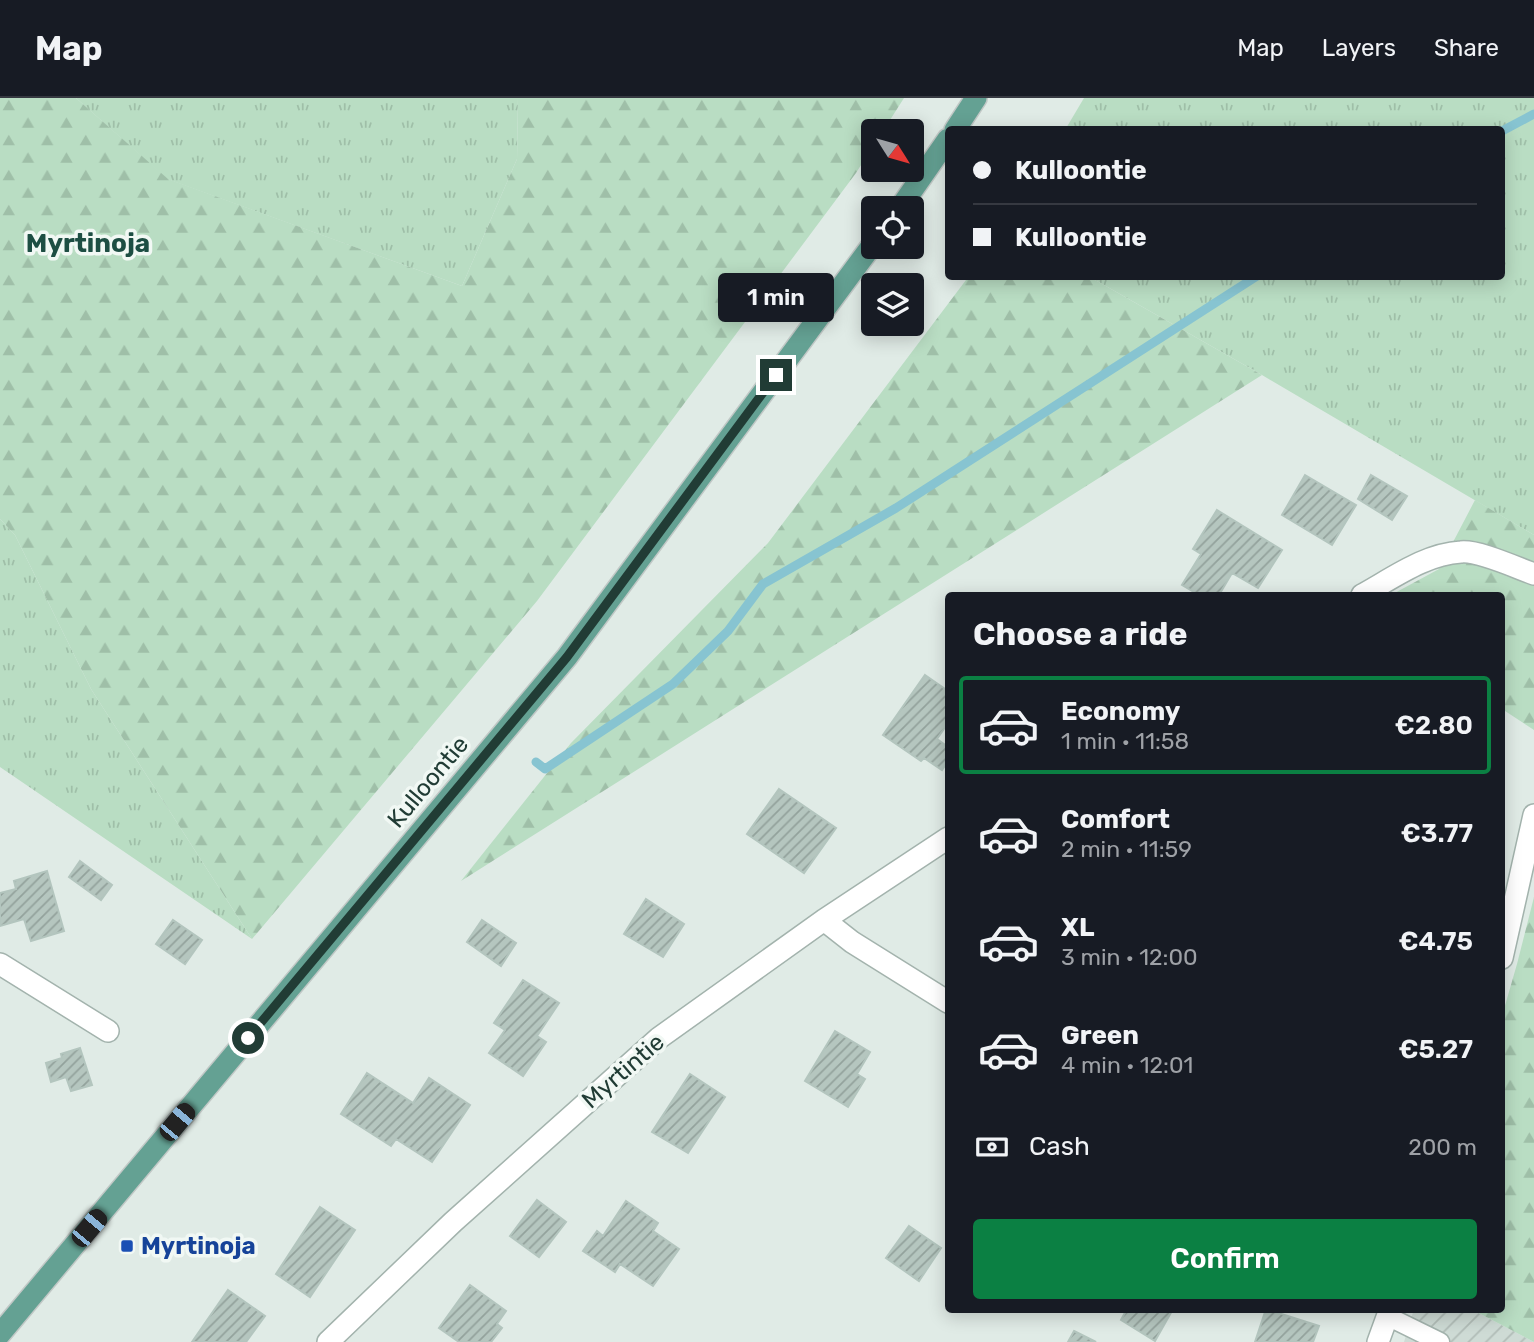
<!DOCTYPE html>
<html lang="en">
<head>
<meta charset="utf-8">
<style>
  :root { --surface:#171b24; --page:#20242c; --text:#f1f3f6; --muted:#9ea1a6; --line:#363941; --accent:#0b8043 }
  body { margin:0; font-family:Rubik,sans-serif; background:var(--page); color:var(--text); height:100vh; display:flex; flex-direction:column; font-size:26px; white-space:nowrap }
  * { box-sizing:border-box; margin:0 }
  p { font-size:23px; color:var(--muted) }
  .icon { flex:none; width:38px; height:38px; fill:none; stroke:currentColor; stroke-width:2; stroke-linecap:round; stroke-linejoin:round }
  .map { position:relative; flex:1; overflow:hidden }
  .side { position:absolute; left:945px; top:494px; width:560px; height:721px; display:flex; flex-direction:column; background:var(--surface); border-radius:7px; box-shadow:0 4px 18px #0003 }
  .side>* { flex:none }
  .hud { position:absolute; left:945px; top:28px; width:560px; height:154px; border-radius:7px; box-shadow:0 4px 18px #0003; display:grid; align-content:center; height:154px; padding:0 28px; background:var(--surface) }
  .needle { width:46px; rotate:127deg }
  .controls { position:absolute; left:861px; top:21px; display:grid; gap:14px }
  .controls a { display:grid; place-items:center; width:63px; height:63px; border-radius:7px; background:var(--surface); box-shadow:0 4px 18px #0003; font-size:35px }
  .end { position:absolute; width:32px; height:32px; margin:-16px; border:9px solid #213c35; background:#fff; box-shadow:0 0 0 4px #fff }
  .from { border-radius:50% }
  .bubble { position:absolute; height:49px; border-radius:7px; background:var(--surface); box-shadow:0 4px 18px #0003; font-size:23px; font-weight:600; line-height:49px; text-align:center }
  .car { position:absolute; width:21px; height:42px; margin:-21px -10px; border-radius:9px; box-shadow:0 0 5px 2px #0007; background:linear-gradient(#222 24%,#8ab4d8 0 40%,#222 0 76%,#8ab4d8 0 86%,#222 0) }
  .hud b { display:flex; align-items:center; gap:24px; height:66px; font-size:26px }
  .hud b+b { border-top:2px solid var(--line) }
  .hud i { width:18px; height:18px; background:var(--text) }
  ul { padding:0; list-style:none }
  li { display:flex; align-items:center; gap:21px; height:98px; margin:0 14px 10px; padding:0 14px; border:4px solid transparent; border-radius:7px }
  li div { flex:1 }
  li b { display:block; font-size:26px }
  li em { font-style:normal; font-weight:600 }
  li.active { border-color:var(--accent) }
  li>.icon { width:63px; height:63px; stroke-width:1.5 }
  h2 { padding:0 28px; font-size:32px; line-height:84px }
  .pay { display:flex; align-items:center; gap:18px; height:77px; padding:0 28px; font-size:26px }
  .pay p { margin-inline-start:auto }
  .cta { display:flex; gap:14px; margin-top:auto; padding:14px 28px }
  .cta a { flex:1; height:80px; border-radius:7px; background:var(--accent); color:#fff; font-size:28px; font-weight:600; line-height:80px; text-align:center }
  header { display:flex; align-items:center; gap:42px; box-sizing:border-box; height:98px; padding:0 35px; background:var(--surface); border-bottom:2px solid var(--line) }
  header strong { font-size:33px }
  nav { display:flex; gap:38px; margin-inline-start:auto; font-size:24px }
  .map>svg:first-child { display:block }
  .industrial { fill:url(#industrial-furrows) }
  .grass { fill:url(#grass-tufts) }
  .forest { fill:url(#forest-firs) }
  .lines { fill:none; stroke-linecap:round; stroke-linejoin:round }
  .stream { stroke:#87c4d1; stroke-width:9 }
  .building { fill:url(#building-hatch); stroke:#b3c5be; stroke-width:2 }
  .service-casing { stroke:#a3b3ad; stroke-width:21 }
  .minor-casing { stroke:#a3b3ad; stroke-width:24 }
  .primary-casing { stroke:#c1c8c6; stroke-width:24 }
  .service { stroke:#fff; stroke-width:18 }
  .minor { stroke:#fff; stroke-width:21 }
  .primary { stroke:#64a193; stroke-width:21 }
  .route { stroke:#213c35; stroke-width:9 }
  .transit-dot { fill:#1a4fb4; stroke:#f1f8f4; stroke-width:2.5 }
  .labels { text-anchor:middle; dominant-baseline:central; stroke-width:7; stroke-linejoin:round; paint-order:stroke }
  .street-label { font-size:24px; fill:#213c35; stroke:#f1f8f4 }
  .transit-label { font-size:24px; font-weight:bold; fill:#164399; stroke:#f1f8f4; text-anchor:start }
  .neighbourhood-label { font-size:26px; font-weight:bold; fill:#1d4e43; stroke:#f1f8f4 }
</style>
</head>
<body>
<header>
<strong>Map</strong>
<nav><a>Map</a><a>Layers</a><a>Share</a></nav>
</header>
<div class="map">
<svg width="1534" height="1244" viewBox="0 0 1534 1244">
  <defs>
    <pattern id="industrial-furrows" width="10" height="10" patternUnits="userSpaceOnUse" patternTransform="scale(1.75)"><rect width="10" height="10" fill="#cedbd5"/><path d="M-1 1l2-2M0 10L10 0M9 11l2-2" fill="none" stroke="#b1bdb7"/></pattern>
    <pattern id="grass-tufts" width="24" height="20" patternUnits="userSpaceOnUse" patternTransform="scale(1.75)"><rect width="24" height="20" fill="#b9ddc3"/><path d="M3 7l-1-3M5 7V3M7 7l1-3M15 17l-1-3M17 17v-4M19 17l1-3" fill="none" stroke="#9fbfa8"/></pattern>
    <pattern id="forest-firs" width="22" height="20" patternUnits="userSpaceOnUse" patternTransform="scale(1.75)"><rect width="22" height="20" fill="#b9ddc3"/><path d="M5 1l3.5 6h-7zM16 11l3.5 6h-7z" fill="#9fbfa8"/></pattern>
    <pattern id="building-hatch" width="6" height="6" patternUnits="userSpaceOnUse" patternTransform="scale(1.75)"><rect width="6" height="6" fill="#b5c6bf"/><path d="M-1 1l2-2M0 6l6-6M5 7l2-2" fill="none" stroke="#93a29c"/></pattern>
  </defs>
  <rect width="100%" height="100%" fill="#e0ebe6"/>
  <path class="industrial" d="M 1414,1211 L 1471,1211 L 1534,1244 L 1404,1244 Z"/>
  <path class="grass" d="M 76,0 L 518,0 L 517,61 L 462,188 L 167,81 Z
    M 1084,0 L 1534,0 L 1534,437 L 1262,277 L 1090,179 L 1502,178 L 1502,32 L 1065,32 Z
    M 0,421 L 15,437 L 91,591 L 252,841 L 0,669 Z"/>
  <path class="forest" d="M 0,0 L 76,0 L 168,81 L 462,188 L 517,61 L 518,0 L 904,0 L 883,33 L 873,33 L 873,48 L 856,75 L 537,503 L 252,841 L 91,591 L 15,437 L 0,421 Z
    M 969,178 L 1090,179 L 1262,277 L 461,783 L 571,645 L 768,445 Z
    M 1475,402 L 1534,437 L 1534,632 L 1502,611 L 1502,497 L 1391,497 L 1439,471 Z
    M 1534,799 L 1534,1244 L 1471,1211 L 1502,1211 L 1502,918 L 1517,866 Z"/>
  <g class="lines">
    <path class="stream" d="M 1502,33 L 1534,16
      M 536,664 L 545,671 L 673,586 L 728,533 L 763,486 L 896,410 L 1257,178"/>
  </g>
  <path class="building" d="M 1305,377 L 1356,407 L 1332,447 L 1282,417 Z
    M 1371,377 L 1407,398 L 1392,422 L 1358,401 Z
    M 1217,412 L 1282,452 L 1258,490 L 1232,475 L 1219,497 L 1199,497 L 1182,487 L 1201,456 L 1193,451 Z
    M 925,577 L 948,593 L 948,625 L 937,641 L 948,649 L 948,663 L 942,672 L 924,660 L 921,663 L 883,637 Z
    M 779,691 L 836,730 L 804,775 L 747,736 Z
    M 80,763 L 112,787 L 101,802 L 69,779 Z
    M 47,773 L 64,833 L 31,843 L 24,821 L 0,828 L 0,795 L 16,791 L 14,783 Z
    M 646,801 L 684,826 L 663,859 L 624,836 Z
    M 173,822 L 202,842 L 185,866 L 156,846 Z
    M 482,822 L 516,845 L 501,868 L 467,844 Z
    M 523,882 L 559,905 L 537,938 L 546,944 L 523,978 L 489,955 L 505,932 L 494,925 Z
    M 835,933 L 870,954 L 857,976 L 865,981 L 848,1009 L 805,983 Z
    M 80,950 L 92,987 L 71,993 L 66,979 L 51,984 L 46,965 L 62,960 L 61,956 Z
    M 367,975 L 413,1005 L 429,980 L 470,1007 L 432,1064 L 396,1041 L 391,1048 L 341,1016 Z
    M 690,976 L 725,999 L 688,1055 L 652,1034 Z
    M 537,1102 L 566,1124 L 539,1159 L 510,1138 Z
    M 626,1103 L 658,1125 L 653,1133 L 679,1151 L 653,1188 L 620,1166 L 615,1174 L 583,1153 L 597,1133 L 603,1138 Z
    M 320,1109 L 355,1132 L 310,1199 L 276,1176 Z
    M 909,1128 L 941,1150 L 919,1183 L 886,1160 Z
    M 470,1187 L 506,1213 L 497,1226 L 502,1230 L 491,1244 L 459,1244 L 439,1230 Z
    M 228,1192 L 265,1218 L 246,1244 L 192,1244 Z
    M 1127,1211 L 1173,1211 L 1155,1243 L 1121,1222 Z
    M 1266,1211 L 1319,1228 L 1313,1244 L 1255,1244 Z
    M 1074,1233 L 1096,1244 L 1068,1244 Z"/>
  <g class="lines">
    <defs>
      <path id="service" d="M 1387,1218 L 1440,1244"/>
      <path id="minor" d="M 1362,497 C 1393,480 1425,456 1461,454 C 1478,452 1517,470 1534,476
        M 824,822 L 852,844 L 948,904
        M 1502,860 L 1534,717
        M 0,866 L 108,933
        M 328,1244 L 453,1124 L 659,940 L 824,822 L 948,740
        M 1378,1244 L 1390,1211"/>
      <path id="primary" d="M 955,32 L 976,0
        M 900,110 L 948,41
        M 0,1236 L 567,559 L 873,146"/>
    </defs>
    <use href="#service" class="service-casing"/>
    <use href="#minor" class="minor-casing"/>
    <use href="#primary" class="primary-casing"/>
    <use href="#service" class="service"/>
    <use href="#minor" class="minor"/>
    <use href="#primary" class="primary"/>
  </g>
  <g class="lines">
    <path class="route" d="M 248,940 L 567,559 L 776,277"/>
  </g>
  <rect class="transit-dot" x="120" y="1141" width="14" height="14" rx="3.5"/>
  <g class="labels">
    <g class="street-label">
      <text transform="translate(428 684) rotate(-50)">Kulloontie</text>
      <text transform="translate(623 973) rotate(-41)">Myrtintie</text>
    </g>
    <g class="transit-label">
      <text x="141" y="1148">Myrtinoja</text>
    </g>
    <g class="neighbourhood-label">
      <text x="88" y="145">Myrtinoja</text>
    </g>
  </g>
</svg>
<div class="controls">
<a><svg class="needle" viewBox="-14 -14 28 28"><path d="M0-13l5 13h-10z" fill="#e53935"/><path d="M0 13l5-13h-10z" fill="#9ea1a6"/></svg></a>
<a><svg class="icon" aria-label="locate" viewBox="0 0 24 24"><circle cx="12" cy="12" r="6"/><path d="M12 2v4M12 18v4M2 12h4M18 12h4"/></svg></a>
<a><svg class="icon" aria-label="layers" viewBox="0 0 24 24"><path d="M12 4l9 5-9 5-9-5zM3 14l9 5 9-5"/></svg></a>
</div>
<i class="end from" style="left:248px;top:940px"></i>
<i class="end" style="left:776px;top:277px"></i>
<div class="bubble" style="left:718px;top:175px;width:116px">1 min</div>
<i class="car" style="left:177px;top:1024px;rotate:40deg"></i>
<i class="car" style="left:89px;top:1130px;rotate:40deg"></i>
<div class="hud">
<b><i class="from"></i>Kulloontie</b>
<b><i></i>Kulloontie</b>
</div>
<section class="side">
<h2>Choose a ride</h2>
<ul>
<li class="active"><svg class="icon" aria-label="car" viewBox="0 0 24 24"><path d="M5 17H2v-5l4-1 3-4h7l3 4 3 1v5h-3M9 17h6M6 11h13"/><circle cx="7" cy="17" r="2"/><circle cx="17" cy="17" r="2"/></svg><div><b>Economy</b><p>1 min · 11:58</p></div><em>€2.80</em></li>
<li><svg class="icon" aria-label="car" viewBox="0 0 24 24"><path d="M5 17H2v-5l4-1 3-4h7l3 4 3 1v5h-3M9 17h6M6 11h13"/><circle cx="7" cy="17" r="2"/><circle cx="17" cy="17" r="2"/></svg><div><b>Comfort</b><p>2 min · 11:59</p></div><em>€3.77</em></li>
<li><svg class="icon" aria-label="car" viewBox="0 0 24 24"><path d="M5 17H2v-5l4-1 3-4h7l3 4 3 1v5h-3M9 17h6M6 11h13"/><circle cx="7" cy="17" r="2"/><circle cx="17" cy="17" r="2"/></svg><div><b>XL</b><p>3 min · 12:00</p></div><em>€4.75</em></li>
<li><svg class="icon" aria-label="car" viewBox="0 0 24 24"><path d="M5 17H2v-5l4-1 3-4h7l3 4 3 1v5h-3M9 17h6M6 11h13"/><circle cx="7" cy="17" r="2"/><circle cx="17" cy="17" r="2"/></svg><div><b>Green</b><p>4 min · 12:01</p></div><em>€5.27</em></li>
</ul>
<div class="pay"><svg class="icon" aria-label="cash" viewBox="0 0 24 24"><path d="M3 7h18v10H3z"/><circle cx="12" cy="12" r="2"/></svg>Cash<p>200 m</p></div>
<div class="cta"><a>Confirm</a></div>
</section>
</div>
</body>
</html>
